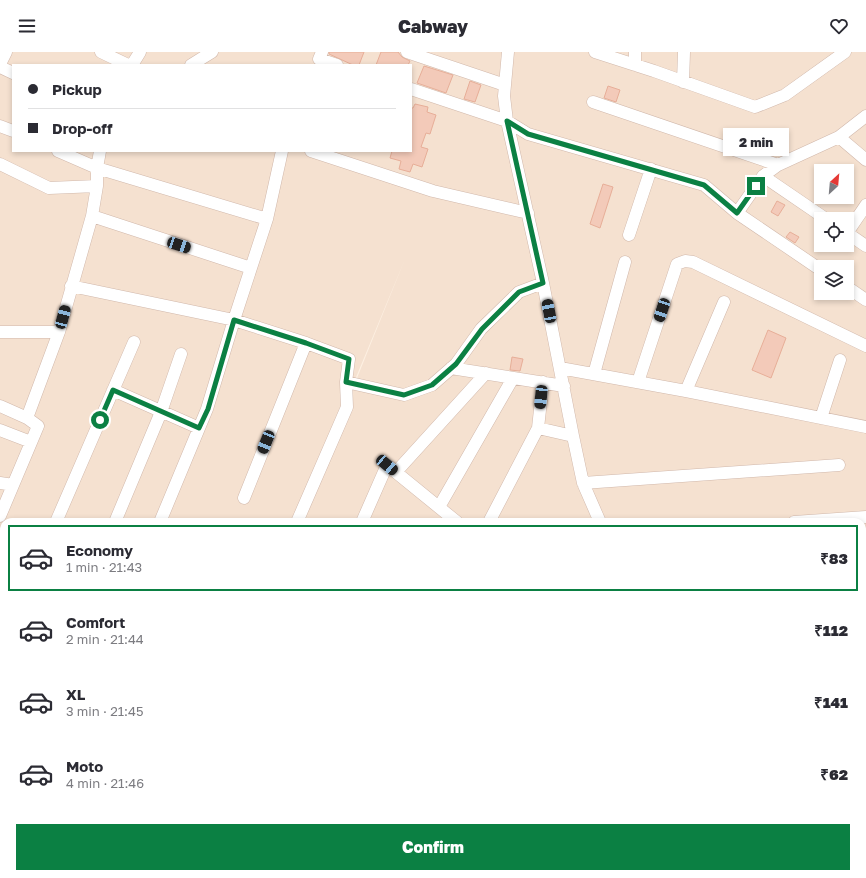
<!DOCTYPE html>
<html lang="en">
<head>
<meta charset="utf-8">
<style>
  :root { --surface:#fff; --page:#f2f2f3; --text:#2b2b33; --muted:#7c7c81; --line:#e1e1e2; --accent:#0b8043 }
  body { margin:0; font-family:"Golos Text",sans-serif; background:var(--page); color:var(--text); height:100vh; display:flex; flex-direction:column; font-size:15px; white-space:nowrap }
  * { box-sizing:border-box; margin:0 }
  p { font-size:13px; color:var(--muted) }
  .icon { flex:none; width:22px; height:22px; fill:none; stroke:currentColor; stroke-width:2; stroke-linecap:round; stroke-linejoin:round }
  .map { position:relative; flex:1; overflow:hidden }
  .details { position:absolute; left:0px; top:466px; width:866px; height:360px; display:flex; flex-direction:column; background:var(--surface); border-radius:12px 12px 0 0; box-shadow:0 2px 6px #0003 }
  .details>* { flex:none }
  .banner { position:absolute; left:12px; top:12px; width:400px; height:88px; border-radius:0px; box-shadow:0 2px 6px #0003; display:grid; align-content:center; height:88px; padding:0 16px; background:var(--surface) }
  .needle { width:26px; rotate:26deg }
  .fabs { position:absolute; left:814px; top:112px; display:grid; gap:8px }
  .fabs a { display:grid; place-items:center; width:40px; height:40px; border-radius:0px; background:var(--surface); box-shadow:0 2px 6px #0003; font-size:20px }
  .end { position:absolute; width:18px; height:18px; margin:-9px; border:5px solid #0b8043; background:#fff; box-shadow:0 0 0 2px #fff }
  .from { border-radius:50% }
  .bubble { position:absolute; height:28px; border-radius:0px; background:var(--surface); box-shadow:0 2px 6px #0003; font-size:13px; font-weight:800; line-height:28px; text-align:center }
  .car { position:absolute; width:12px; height:24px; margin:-12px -6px; border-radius:5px; box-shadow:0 0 3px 1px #0007; background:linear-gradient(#222 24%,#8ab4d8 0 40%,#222 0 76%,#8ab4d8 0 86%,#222 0) }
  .banner b { display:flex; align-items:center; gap:14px; height:38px; font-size:15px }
  .banner b+b { border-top:1px solid var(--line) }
  .banner i { width:10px; height:10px; background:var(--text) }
  ul { padding:7px 0 0; list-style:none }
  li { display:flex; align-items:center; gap:12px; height:66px; margin:0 8px 6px; padding:0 8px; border:2px solid transparent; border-radius:0px }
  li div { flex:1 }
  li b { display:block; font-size:15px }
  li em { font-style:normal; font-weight:800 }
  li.current { border-color:var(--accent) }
  li>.icon { width:36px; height:36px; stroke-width:1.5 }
  .primary-button { display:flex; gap:8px; margin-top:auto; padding:8px 16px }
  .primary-button a { flex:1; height:46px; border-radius:0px; background:var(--accent); color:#fff; font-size:16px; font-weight:800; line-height:46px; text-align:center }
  header { display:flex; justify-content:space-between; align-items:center; height:52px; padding:0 16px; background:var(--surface); font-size:18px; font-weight:800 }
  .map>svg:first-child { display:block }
  .residential { fill:#f5e1d0; fill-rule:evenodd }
  .building { fill:#f3cab9; stroke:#e7ae98 }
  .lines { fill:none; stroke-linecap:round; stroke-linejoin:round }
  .minor-casing { stroke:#d1b8ab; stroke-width:13 }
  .minor { stroke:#fff; stroke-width:12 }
  .route { stroke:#0b8043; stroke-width:5 }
</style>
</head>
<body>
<header><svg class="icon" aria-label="menu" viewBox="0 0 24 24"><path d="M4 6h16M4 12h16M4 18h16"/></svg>Cabway<svg class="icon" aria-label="heart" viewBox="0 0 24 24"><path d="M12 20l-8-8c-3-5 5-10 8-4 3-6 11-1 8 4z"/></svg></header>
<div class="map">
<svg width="866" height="826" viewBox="0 0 866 826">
  <rect width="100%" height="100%" fill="#fdf0e2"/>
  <path class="residential" d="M 0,0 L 866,0 L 866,826 L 0,826 ZM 13,13 L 411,13 L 411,99 L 13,99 ZM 821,119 L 847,119 L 847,145 L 821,145 ZM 821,167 L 847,167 L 847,193 L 821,193 ZM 405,207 L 299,470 L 862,470 L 862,822 L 4,822 L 4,470 L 296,470 ZM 821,215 L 847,215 L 847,241 L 821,241 Z"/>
  <path class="building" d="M 329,0 L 364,0 L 359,13 L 353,13 L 329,2 Z
    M 381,0 L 398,0 L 402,5 L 410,9 L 408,13 L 376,13 Z
    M 424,14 L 453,23 L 446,41 L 417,31 Z
    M 470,29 L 481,33 L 475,50 L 464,47 Z
    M 608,34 L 620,38 L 616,50 L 604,46 Z
    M 415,52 L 428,55 L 427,60 L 436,63 L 430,82 L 426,81 L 421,95 L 428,97 L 422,115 L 413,112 L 410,120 L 399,117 L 401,109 L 390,106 L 392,99 L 411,99 L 411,56 L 413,56 Z
    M 603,132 L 613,135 L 600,176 L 590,172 Z
    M 777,149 L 785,153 L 778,164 L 771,160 Z
    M 790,180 L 799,185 L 795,191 L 786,185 Z
    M 768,278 L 786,286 L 771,326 L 752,318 Z
    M 512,305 L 523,307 L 520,319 L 510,318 Z"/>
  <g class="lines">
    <defs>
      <path id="minor" d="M 101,0 L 128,13
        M 322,0 L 319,7 L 337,13
        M 407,0 L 505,33
        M 508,0 L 504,44 L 507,69 L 543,231 L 573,384 L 583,431 L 600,470
        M 595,0 L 654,19 L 755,55 L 785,43 L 845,0
        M 0,12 L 6,0
        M 132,13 L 140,0
        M 191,13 L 212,0
        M 635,13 L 635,0
        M 0,15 L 13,21
        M 683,30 L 684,0
        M 411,37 L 507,69 L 528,82 L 704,133 L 737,161 L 763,124 L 778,113 L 839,85 L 866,64
        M 593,50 L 778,113
        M 0,74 L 13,79
        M 839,85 L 866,108
        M 58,99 L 97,116 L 267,167
        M 311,99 L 433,139 L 528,161
        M 0,112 L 49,136 L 97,134
        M 763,124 L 826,167
        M 737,161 L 821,218
        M 92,164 L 251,216
        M 847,181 L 866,153
        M 847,181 L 866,194
        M 629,183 L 651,117
        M 71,234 L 234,268 L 306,291 L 244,446
        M 847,235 L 866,248
        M 0,280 L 59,280
        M 451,316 L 564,334
        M 560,316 L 686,339 L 866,375
        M 594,322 L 625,210
        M 346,330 L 404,343 L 432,333 L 456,312 L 481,277 L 519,240 L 543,231
        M 638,330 L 677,212 L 685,209 L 693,210 L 866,294
        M 113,338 L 199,376
        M 686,339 L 724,250
        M 0,354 L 27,366 L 59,280 L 92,164 L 97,134 L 97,116 L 100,99
        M 821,366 L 840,308
        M 538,376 L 573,384
        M 0,378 L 31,390
        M 396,420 L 486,321
        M 0,431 L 13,433
        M 583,431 L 839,413
        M 439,455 L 513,326
        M 0,464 L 38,374 L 27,366
        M 56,470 L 134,290
        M 115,470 L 161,360 L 181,302
        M 160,470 L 207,357 L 234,268 L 267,167 L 282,99
        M 297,470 L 347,355 L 346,330 L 349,307 L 306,291
        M 362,470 L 387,413 L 457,470
        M 489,470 L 538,376 L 543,330
        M 794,470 L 866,465
        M 0,532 L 4,532
        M 862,553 L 866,550
        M 862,644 L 866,640
        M 862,740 L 866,737
        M 862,809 L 866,806
        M 29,822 L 30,826
        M 135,822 L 135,826
        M 185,822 L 185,826
        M 585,822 L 585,826
        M 675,822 L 676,826
        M 284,826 L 287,822
        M 434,826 L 436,822
        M 760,826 L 765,822
        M 841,826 L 846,822"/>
    </defs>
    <use href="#minor" class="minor-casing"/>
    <use href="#minor" class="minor"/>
  </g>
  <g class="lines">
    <path class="route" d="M 100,368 L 113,338 L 199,376 L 208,357 L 234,268 L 306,291 L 349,307 L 346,330 L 404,343 L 432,333 L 456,312 L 482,277 L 519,240 L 543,231 L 507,69 L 528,82 L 704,133 L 737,161 L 756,134"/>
  </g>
</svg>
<div class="fabs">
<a><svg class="needle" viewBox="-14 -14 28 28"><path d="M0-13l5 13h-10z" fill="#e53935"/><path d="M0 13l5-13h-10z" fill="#7c7c81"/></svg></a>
<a><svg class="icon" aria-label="locate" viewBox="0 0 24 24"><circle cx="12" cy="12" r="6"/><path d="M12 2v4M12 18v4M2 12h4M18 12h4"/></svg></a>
<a><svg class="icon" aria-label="layers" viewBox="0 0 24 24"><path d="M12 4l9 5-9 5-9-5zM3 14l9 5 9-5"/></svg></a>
</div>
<i class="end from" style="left:100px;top:368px"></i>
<i class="end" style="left:756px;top:134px"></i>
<div class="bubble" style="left:723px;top:76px;width:66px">2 min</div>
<i class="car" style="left:179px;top:193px;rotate:108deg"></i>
<i class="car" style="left:662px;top:258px;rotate:198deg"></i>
<i class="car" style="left:549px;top:259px;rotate:349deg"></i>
<i class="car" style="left:63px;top:265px;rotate:15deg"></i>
<i class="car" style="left:541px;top:345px;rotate:186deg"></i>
<i class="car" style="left:266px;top:390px;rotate:202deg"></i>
<i class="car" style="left:387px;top:413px;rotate:130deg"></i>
<div class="banner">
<b><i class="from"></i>Pickup</b>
<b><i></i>Drop-off</b>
</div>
<section class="details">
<ul>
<li class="current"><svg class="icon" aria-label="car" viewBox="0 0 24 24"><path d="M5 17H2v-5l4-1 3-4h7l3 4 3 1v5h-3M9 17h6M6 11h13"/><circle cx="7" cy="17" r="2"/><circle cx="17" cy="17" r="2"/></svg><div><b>Economy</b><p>1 min · 21:43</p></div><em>₹83</em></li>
<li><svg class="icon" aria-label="car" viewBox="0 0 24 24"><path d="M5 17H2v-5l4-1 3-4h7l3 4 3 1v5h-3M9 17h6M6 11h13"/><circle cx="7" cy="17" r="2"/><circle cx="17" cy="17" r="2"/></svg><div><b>Comfort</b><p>2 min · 21:44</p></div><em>₹112</em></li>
<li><svg class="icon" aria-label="car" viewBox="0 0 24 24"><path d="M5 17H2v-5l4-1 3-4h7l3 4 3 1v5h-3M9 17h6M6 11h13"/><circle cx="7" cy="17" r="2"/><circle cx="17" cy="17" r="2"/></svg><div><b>XL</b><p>3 min · 21:45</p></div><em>₹141</em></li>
<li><svg class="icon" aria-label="car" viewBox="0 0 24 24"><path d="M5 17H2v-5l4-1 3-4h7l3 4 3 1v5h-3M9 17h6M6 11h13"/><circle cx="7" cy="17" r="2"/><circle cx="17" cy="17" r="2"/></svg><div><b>Moto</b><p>4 min · 21:46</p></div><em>₹62</em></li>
</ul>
<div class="primary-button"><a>Confirm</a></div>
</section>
</div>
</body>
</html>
